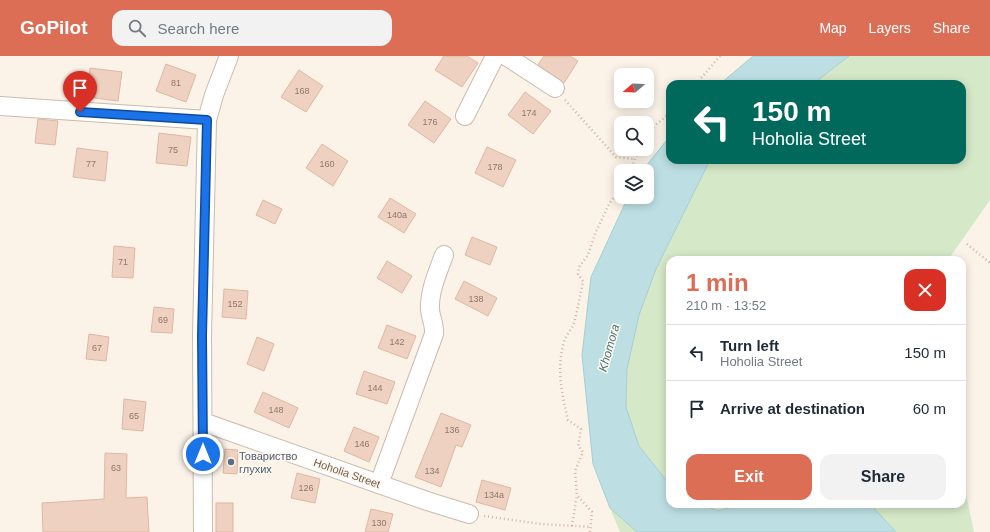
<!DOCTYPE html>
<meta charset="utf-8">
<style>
:root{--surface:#fff;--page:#f2f2f3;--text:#1f2937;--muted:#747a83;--line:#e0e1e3;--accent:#dc6e56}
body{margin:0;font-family:Arial,sans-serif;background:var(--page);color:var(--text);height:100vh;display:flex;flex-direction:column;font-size:15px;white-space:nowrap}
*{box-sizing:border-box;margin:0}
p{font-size:13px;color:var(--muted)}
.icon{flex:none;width:22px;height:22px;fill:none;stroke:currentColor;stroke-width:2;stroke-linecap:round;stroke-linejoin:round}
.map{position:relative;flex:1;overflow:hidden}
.drawer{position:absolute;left:666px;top:200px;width:300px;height:252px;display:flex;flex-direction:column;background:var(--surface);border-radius:12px;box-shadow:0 2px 10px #0003}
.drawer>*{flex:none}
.guide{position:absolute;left:666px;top:24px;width:300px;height:84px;border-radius:12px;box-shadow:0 2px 10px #0003;background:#00695c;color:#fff;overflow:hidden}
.needle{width:26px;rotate:251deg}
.tools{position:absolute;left:614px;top:12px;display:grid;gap:8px}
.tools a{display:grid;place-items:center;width:40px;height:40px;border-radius:8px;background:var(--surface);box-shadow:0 2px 10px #0003;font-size:20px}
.pin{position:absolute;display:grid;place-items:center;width:34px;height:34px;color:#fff;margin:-41px -17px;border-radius:50% 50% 50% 0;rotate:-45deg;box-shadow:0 0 4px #0007}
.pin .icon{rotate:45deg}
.me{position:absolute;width:44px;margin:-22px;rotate:0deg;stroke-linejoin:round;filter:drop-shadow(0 0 3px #0008)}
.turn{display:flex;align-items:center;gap:14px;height:84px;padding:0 20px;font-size:18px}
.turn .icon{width:52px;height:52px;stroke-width:2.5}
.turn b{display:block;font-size:28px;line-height:34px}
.round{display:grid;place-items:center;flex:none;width:42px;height:42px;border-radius:12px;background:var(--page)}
.headline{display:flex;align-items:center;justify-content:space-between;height:68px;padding:0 20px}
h1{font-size:24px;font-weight:700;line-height:30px;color:var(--accent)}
.action{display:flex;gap:8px;margin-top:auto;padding:8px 20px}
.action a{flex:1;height:46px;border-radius:12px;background:var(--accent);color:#fff;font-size:16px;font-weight:700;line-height:46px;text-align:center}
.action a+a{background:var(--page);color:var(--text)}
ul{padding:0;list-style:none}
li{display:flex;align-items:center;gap:12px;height:56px;padding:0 20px;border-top:1px solid var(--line)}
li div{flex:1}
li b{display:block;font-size:15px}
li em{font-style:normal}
header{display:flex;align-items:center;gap:24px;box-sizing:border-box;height:56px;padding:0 20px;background:var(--accent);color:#fff}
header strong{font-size:19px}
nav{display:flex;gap:22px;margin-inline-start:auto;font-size:14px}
.search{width:280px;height:36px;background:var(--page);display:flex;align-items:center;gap:10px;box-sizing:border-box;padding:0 14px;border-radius:12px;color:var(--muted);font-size:15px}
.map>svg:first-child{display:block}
.green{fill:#d5e8c7}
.water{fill:#bddfe3;stroke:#a4cfd4}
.building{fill:#eed1c1;stroke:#e0b7a3}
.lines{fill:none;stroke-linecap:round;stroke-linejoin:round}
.minor-casing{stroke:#ccbaae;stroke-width:20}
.path{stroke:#d3b4a4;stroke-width:2.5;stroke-dasharray:1 3;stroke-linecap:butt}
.minor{stroke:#fff;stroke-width:18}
.route-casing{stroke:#114b97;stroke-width:10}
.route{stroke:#1a73e8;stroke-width:7}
.service-dot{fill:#5c6f8a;stroke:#fef7ee;stroke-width:1.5}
.labels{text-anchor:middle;stroke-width:3;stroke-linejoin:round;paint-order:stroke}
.number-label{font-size:9px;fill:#92776a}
.service-label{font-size:11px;fill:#4e5e75;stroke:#fef7ee;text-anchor:start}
.street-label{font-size:11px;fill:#73594d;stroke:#fef7ee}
.water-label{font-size:12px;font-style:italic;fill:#45777e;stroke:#fef7ee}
</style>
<header>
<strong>GoPilot</strong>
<div class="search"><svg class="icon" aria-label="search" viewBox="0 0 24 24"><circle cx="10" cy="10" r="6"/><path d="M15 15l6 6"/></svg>Search here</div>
<nav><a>Map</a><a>Layers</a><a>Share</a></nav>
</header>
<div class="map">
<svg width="990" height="476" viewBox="0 0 990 476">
<rect width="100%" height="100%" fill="#fbf3e8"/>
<g class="green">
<path d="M849,0H990V144L948,204H670V429L639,390L626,351L627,313L639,259L656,213L710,104H962V28H813Z"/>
<path d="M962,418L974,476H896L870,448H962Z"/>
<path d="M699,448H742L718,455Z"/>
<path d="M610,452L637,476H620Z"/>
</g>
<g class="water">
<path d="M753,0H849L813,28H720Z"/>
<path d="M670,80V104H710L656,213L639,259L627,313L626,351L639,390L670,429V448H699L718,455L742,448H870L896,476H637L610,452L593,408L582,299L591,221L628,141H647V115H642Z"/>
</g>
<g class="building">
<path d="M444,0H467L478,7L462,31L435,14Z"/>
<path d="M544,0H570L578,5L564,27L538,9Z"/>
<path d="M166,8L196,19L186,46L156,35Z"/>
<path d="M90,12L122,16L118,45L87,41Z"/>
<path d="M299,14L323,30L306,56L281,41Z"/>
<path d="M525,36L551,55L533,78L508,59Z"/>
<path d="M425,45L451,63L434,87L408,69Z"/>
<path d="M38,63L58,65L55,89L35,87Z"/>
<path d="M159,77L191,81L187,110L156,107Z"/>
<path d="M322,88L348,105L333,130L306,112Z"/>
<path d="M487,91L516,104L503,131L475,117Z"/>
<path d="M77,92L108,96L105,125L73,121Z"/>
<path d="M390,142L416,158L404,177L378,161Z"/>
<path d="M263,144L282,153L275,168L256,159Z"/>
<path d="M472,181L497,191L490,209L465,199Z"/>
<path d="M114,190L135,192L133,222L112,221Z"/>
<path d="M387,205L412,220L402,237L377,222Z"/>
<path d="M464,225L497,242L488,260L455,243Z"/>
<path d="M224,233L248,235L246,263L222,261Z"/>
<path d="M154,251L174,253L172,277L151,276Z"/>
<path d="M387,269L416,280L407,303L378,292Z"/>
<path d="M89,278L109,281L106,305L86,303Z"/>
<path d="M257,281L274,288L264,315L247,308Z"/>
<path d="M364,315L395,326L387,348L356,338Z"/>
<path d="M263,336L298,352L289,372L254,356Z"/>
<path d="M124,343L146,346L143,375L122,373Z"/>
<path d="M441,357L471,369L462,391L456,389L441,431L415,421Z"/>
<path d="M354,371L379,381L369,406L344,395Z"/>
<path d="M225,393L238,394L237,418L223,417Z"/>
<path d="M105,397L127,398L126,442L147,441L149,476H43L42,447L104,443Z"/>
<path d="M297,417L320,423L315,447L291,442Z"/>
<path d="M482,424L511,432L505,454L476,446Z"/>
<rect x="216" y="447" width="17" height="29"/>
<path d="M371,453L393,458L388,476H365Z"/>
</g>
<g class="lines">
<g class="minor-casing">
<g id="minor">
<path d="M506,0L555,32"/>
<path d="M0,50L207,64"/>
<path d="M465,60L495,0"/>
<path d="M203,366L427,445L469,458"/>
<path d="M379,428L434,278C435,267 429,259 430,250C430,233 438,216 444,199"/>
<path d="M203,476L202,280L207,64L214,39L229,0"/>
</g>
</g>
<g class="path">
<path d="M696,28L720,0"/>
<path d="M565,44L616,101L635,103"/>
<path d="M647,76L670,57"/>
<path d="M630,115L639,93"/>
<path d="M967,188L990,207"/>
<path d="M484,460L541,468L591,471"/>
<path d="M572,470L577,439"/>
<path d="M590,476L592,456L577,439L575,415L583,396L578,390L581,373L568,364C562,338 556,313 564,286C566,279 572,273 574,267C578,253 580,239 583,225L578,218L579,211L588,199L595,178L609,148L621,131"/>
</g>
<use href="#minor" class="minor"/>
</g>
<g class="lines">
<g class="route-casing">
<path id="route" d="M80,56L207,64L202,280L203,398"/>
</g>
<use href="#route" class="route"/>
</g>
<circle class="service-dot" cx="231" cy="406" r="4"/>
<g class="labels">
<g class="number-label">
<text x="176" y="30">81</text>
<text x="302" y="38">168</text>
<text x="529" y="60">174</text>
<text x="430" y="69">176</text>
<text x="173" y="97">75</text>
<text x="91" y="111">77</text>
<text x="327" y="111">160</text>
<text x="495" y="114">178</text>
<text x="397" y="162">140а</text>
<text x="123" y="209">71</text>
<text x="476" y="246">138</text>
<text x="235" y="251">152</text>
<text x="163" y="267">69</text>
<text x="397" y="289">142</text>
<text x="97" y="295">67</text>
<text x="375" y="335">144</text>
<text x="276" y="357">148</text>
<text x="134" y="363">65</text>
<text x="452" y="377">136</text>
<text x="362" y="391">146</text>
<text x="116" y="415">63</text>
<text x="432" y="418">134</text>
<text x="306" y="435">126</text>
<text x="494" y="442">134а</text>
<text x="379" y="470">130</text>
</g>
<g class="service-label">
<text x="239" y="404">Товариство<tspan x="239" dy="13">глухих</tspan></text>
</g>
<g class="street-label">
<text transform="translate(347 417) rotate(19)" y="4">Hoholia Street</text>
</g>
<g class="water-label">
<text transform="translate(609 292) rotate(-74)" y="4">Khomora</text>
</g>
</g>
</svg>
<div class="tools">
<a><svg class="needle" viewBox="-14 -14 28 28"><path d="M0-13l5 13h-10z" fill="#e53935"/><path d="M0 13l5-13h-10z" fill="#747a83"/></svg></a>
<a><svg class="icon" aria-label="search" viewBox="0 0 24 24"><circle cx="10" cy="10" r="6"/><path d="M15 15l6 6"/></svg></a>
<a><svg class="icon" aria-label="layers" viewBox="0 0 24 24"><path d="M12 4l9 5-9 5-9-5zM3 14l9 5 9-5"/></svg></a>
</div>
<div class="pin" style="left:80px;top:56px;background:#d93025"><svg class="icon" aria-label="arrive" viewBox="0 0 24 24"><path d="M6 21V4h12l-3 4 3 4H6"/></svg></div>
<svg class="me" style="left:203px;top:398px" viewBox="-20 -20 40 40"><circle r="17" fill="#1a73e8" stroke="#fff" stroke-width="3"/><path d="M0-11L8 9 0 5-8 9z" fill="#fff"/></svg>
<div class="guide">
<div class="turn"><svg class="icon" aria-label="left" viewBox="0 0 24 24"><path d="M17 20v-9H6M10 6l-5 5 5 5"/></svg><div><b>150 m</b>Hoholia Street</div></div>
</div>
<section class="drawer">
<div class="headline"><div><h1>1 min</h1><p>210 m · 13:52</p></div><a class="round" style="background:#d93025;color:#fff"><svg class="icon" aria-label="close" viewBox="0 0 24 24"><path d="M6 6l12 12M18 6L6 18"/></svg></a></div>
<ul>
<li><svg class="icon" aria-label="left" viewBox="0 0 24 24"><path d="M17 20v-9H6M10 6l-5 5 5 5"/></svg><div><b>Turn left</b><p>Hoholia Street</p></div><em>150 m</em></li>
<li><svg class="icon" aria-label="arrive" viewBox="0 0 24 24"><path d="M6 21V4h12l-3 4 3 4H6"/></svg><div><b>Arrive at destination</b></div><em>60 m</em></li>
</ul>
<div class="action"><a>Exit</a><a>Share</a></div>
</section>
</div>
